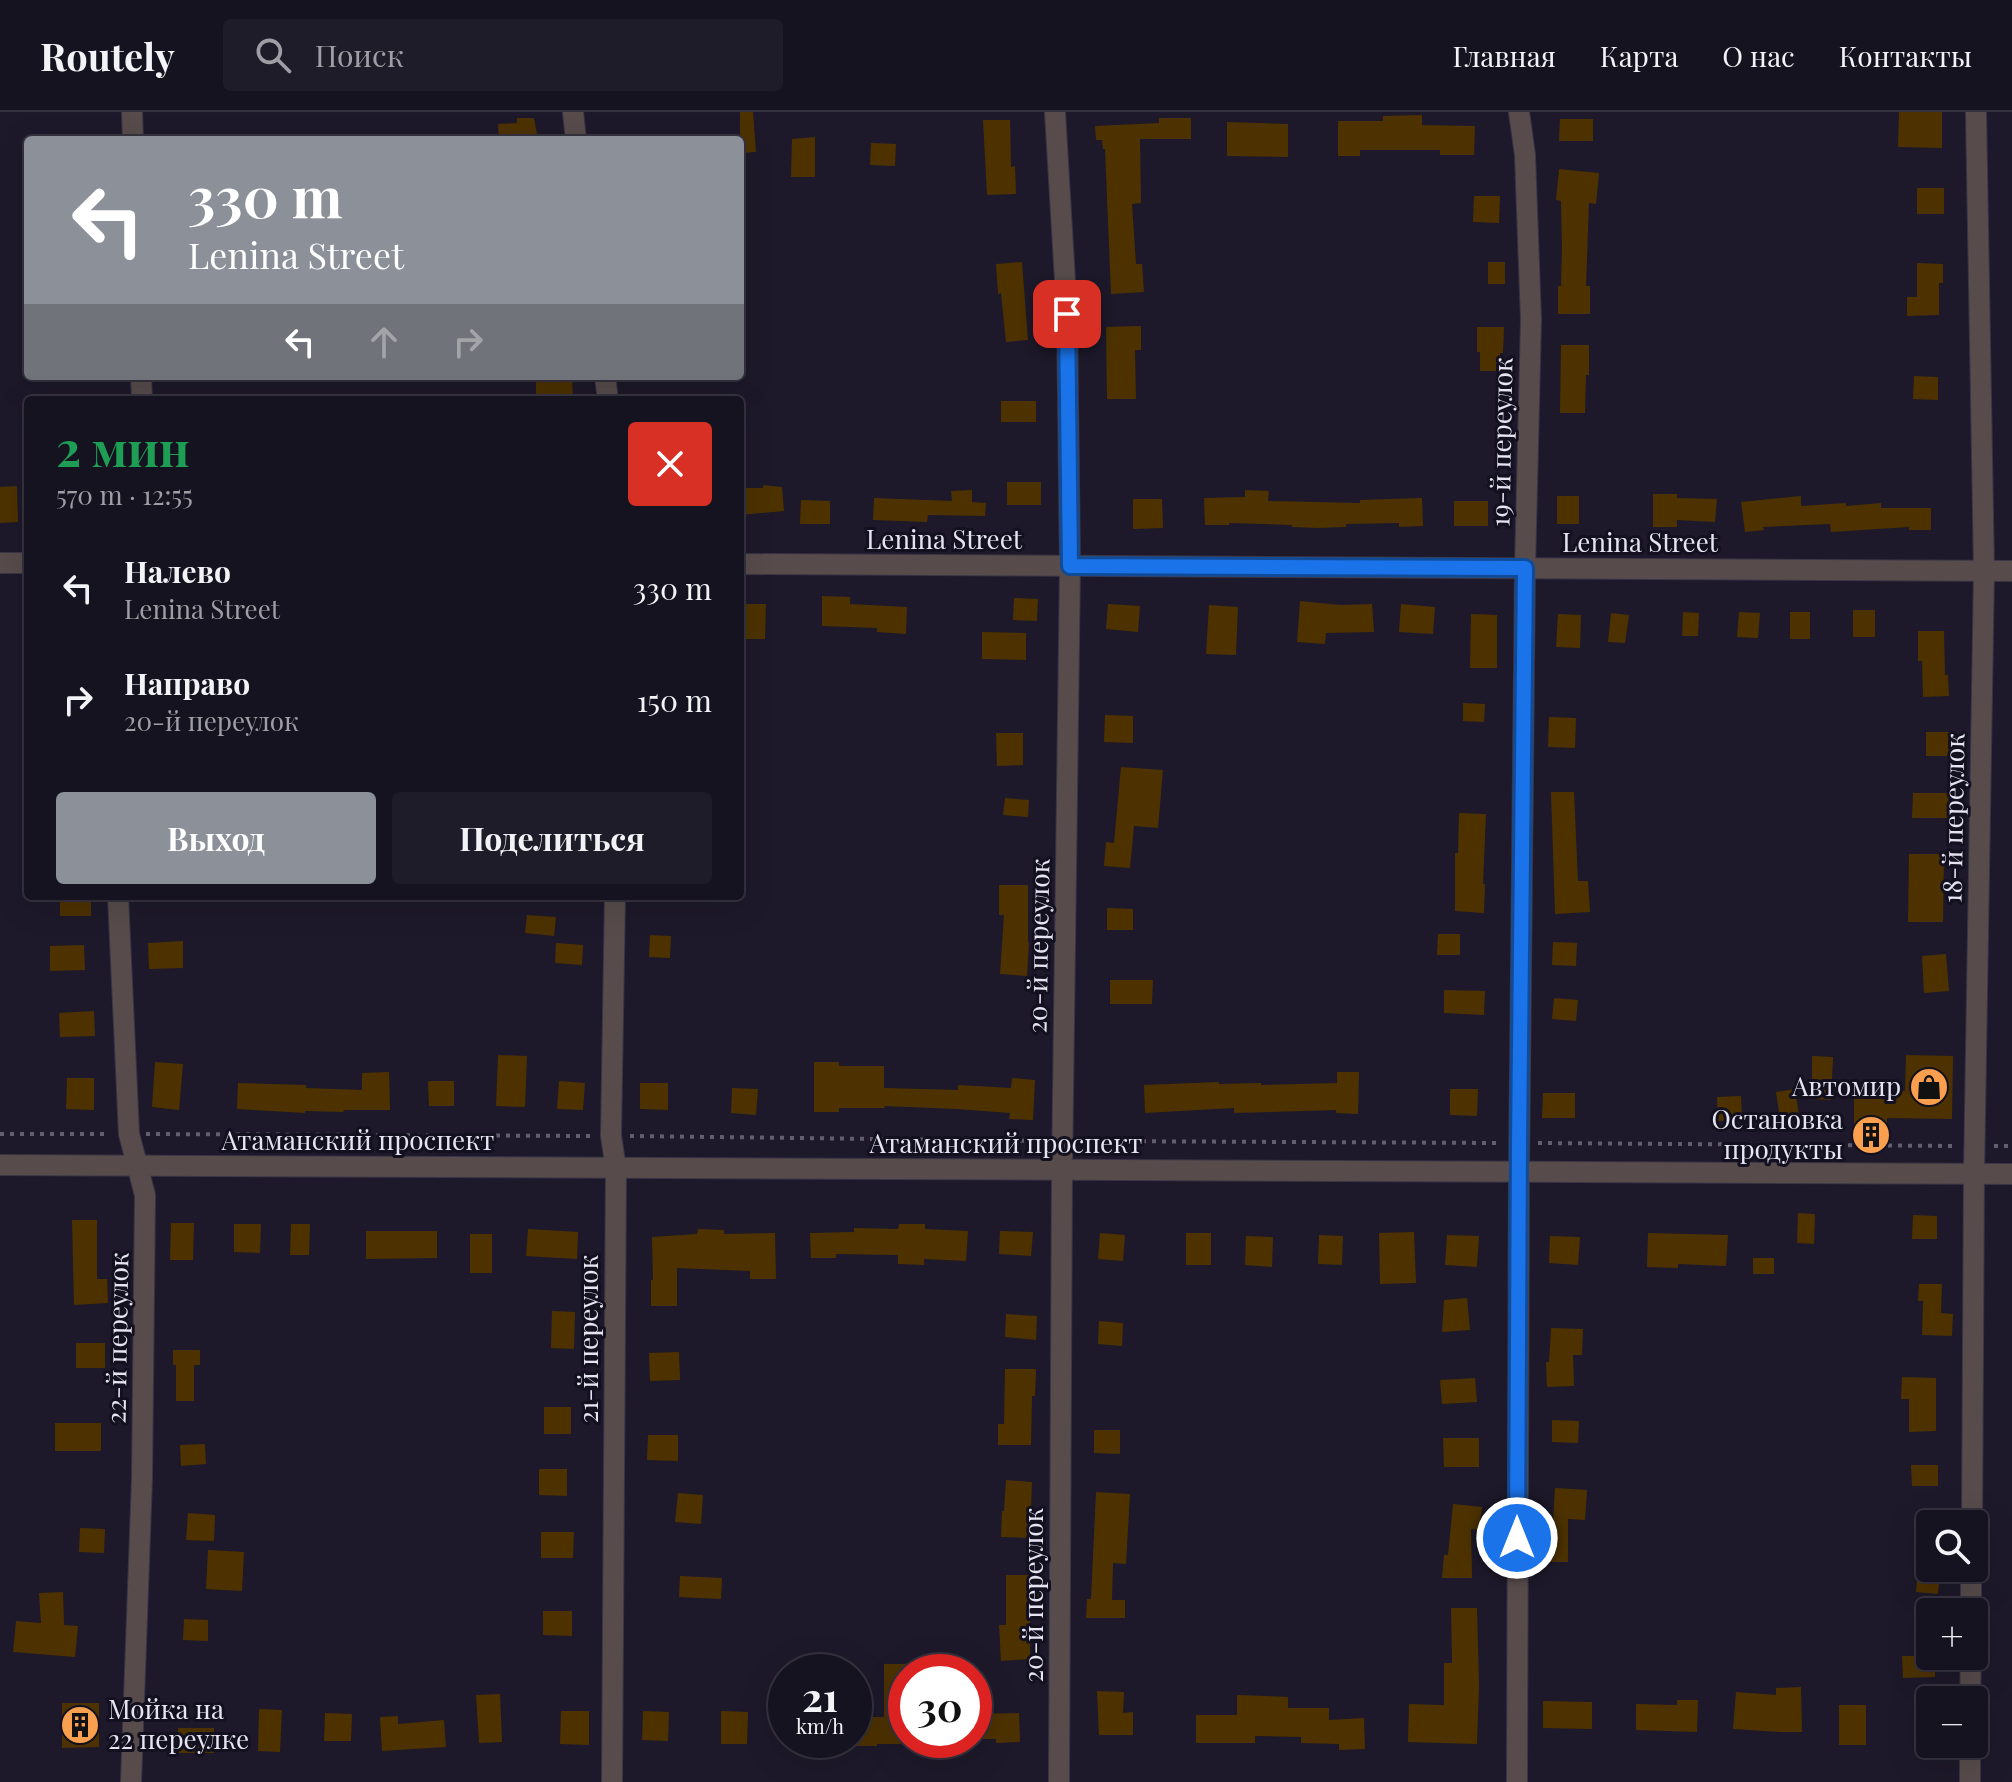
<!DOCTYPE html>
<html lang="ru">
<meta charset="utf-8">
<style>
:root{--surface:#161320;--page:#1f1c29;--text:#f1f3f6;--muted:#9e9ea5;--line:#35323e;--accent:#8c9099}
body{margin:0;font-family:"Playfair Display",serif;background:var(--page);color:var(--text);height:100vh;display:flex;flex-direction:column;font-size:30px;white-space:nowrap}
*{box-sizing:border-box;margin:0}
p{font-size:26px;color:var(--muted)}
.icon{flex:none;width:44px;height:44px;fill:none;stroke:currentColor;stroke-width:2;stroke-linecap:round;stroke-linejoin:round}
.map{position:relative;flex:1;overflow:hidden}
.sheet{position:absolute;left:24px;top:284px;width:720px;height:504px;display:flex;flex-direction:column;background:var(--surface);border-radius:8px;box-shadow:0 8px 32px #0002,0 0 0 2px var(--line)}
.sheet>*{flex:none}
.banner{position:absolute;left:24px;top:24px;width:720px;height:244px;border-radius:8px;box-shadow:0 8px 32px #0002,0 0 0 2px var(--line);background:#8c9099;color:#fff;overflow:hidden}
.tools{position:absolute;left:1916px;top:1398px;display:grid;gap:16px}
.tools a{display:grid;place-items:center;width:72px;height:72px;border-radius:8px;background:var(--surface);box-shadow:0 8px 32px #0002,0 0 0 2px var(--line);font-size:40px}
.speed{position:absolute;left:768px;top:1542px;display:flex;gap:16px;font-size:40px;font-weight:700;text-align:center}
.speed>*{display:grid;place-content:center;width:104px;height:104px;border-radius:50%;background:var(--surface);box-shadow:0 8px 32px #0002,0 0 0 2px var(--line);line-height:1}
.speed small{font-size:20px;font-weight:400}
.speed .limit{border:12px solid #d22;background:#fff;color:#111}
.pin{position:absolute;display:grid;place-items:center;width:68px;height:68px;color:#fff;margin:-34px;border-radius:16px;box-shadow:0 4px 12px #0006}
.me{position:absolute;width:88px;margin:-44px;rotate:0deg;stroke-linejoin:round;filter:drop-shadow(0 0 6px #0008)}
.turn{display:flex;align-items:center;gap:28px;height:168px;padding:0 32px;font-size:36px}
.turn .icon{width:104px;height:104px;stroke-width:2.5}
.turn b{display:block;font-size:56px;line-height:68px}
.lanes{display:flex;align-items:center;height:76px;padding:0 32px;background:#0003;justify-content:center;gap:40px;direction:ltr}
.lanes .off{opacity:.35}
.round{display:grid;place-items:center;flex:none;width:84px;height:84px;border-radius:8px;background:var(--page)}
.head{display:flex;align-items:center;justify-content:space-between;height:136px;padding:0 32px}
h1{font-size:48px;font-weight:700;line-height:60px;color:#1e9e55}
.primary-button{display:flex;gap:16px;margin-top:auto;padding:16px 32px}
.primary-button a{flex:1;height:92px;border-radius:8px;background:var(--accent);color:#fff;font-size:32px;font-weight:700;line-height:92px;text-align:center}
.primary-button a+a{background:var(--page);color:var(--text)}
ul{padding:0;list-style:none}
li{display:flex;align-items:center;gap:24px;height:112px;padding:0 32px}
li div{flex:1}
li b{display:block;font-size:30px}
li em{font-style:normal}
header{display:flex;align-items:center;gap:48px;box-sizing:border-box;height:112px;padding:0 40px;background:var(--surface);border-bottom:2px solid var(--line)}
header strong{font-size:38px}
nav{display:flex;gap:44px;margin-inline-start:auto;font-size:28px}
.search{width:560px;height:72px;background:var(--page);display:flex;align-items:center;gap:20px;box-sizing:border-box;padding:0 28px;border-radius:8px;color:var(--muted);font-size:30px}
.map>svg:first-child{display:block}
.building{fill:#4d3200}
.lines{fill:none;stroke-linecap:round;stroke-linejoin:round}
.minor-casing{stroke:#393546;stroke-width:22}
.path{stroke:#615e6d;stroke-width:4;stroke-dasharray:4 6;stroke-linecap:butt}
.minor{stroke:#574c4b;stroke-width:20}
.route-casing{stroke:#114b97;stroke-width:20}
.route{stroke:#1a73e8;stroke-width:14}
.labels{text-anchor:middle;stroke-width:6;stroke-linejoin:round;paint-order:stroke}
.street-label{font-size:26px;fill:#e6e4f0;stroke:#131020}
.poi-label{font-size:26px;fill:#e6e4f0;stroke:#131020;text-anchor:end}
</style>
<header>
<strong>Routely</strong>
<div class="search"><svg class="icon" aria-label="search" viewBox="0 0 24 24"><circle cx="10" cy="10" r="6"/><path d="M15 15l6 6"/></svg>Поиск</div>
<nav><a>Главная</a><a>Карта</a><a>О нас</a><a>Контакты</a></nav>
</header>
<div class="map">
<svg width="2012" height="1670" viewBox="0 0 2012 1670">
<rect width="100%" height="100%" fill="#1d192a"/>
<g class="building">
<path d="M740,0H753L756,40L740,41Z"/>
<path d="M1899,0H1942V36L1898,35Z"/>
<path d="M1422,3V13L1475,14L1474,43H1440V38H1360V44H1338V9H1383V4Z"/>
<path d="M517,6H534L538,28H499L498,12L517,11Z"/>
<path d="M1159,6H1191V27H1140L1141,91L1132,92L1136,152H1142L1144,180L1111,182L1105,37H1103L1102,28H1096L1095,14L1159,11Z"/>
<path d="M1560,7H1593V29H1559Z"/>
<path d="M983,8H1010L1011,55L1015,54L1016,82L987,83Z"/>
<path d="M1227,10L1288,12V45L1227,44Z"/>
<path d="M815,25V65H791L792,27Z"/>
<path d="M871,31L896,32L895,54L870,53Z"/>
<path d="M1559,57L1599,61L1596,92L1589,91L1586,174H1590V202H1558V174H1561L1562,136L1561,89L1556,88Z"/>
<rect x="1917" y="76" width="27" height="26"/>
<path d="M1474,84H1500L1499,111L1473,110Z"/>
<path d="M1022,150L1028,228L1006,230L1001,181L998,182L996,152Z"/>
<rect x="1488" y="150" width="17" height="22"/>
<path d="M1917,151L1943,152V171H1939V203L1907,204V185H1917Z"/>
<path d="M1141,214V238H1135L1136,287H1107L1106,215Z"/>
<path d="M1477,215H1504L1503,241H1500V259H1480V240H1477Z"/>
<path d="M1561,233H1589V263H1586L1585,301H1560Z"/>
<path d="M536,264H572L573,288H536Z"/>
<path d="M1914,264L1938,265V288L1913,287Z"/>
<rect x="1001" y="289" width="35" height="21"/>
<rect x="1007" y="370" width="34" height="23"/>
<path d="M763,373L782,375L784,399L740,403V376H763Z"/>
<path d="M17,374L18,410L0,411V375Z"/>
<path d="M972,378V390L986,391L985,404L928,403L927,410L873,408L874,386L952,389L951,379Z"/>
<path d="M1245,378L1269,379L1268,389L1360,391V388L1422,386L1423,414L1399,415V411L1346,412V415L1318,416L1292,415V413L1229,411V413H1205L1204,386L1245,385Z"/>
<path d="M1653,382H1677V386L1717,387L1715,410L1677,408V415H1653Z"/>
<rect x="1557" y="384" width="22" height="28"/>
<path d="M1801,384V394L1846,391V394L1881,391V396H1931V418H1909V415L1831,420L1830,412L1763,415L1764,418L1745,420L1741,390Z"/>
<path d="M1133,387H1162L1163,416L1133,417Z"/>
<path d="M801,388L830,389V412H800Z"/>
<rect x="1454" y="389" width="34" height="25"/>
<path d="M822,484L850,485V492L907,495L906,522L877,520V516L822,514Z"/>
<path d="M1014,486L1038,487L1037,509L1013,508Z"/>
<path d="M1300,489L1341,493L1372,492L1374,520L1326,521L1325,532L1297,530Z"/>
<path d="M746,492H766L765,527H745Z"/>
<path d="M1108,492L1140,494L1138,520L1106,517Z"/>
<path d="M1401,492L1435,495L1433,522L1399,520Z"/>
<path d="M1209,493L1238,495L1236,543L1206,542Z"/>
<rect x="1853" y="498" width="22" height="27"/>
<path d="M1683,500L1699,501L1698,524H1682Z"/>
<path d="M1739,500L1760,501L1758,526L1737,525Z"/>
<rect x="1790" y="500" width="20" height="27"/>
<path d="M1611,501L1629,503L1625,531L1608,530Z"/>
<path d="M1471,502L1497,503V556H1470Z"/>
<path d="M1558,502L1581,503L1580,536L1556,535Z"/>
<path d="M1918,519H1944L1945,563H1948L1949,584L1923,585L1922,549H1918Z"/>
<path d="M982,520L1026,521V548L982,547Z"/>
<path d="M1463,591L1485,592L1484,610L1463,609Z"/>
<path d="M1105,603L1133,604V631L1104,630Z"/>
<path d="M1549,605L1576,606L1575,636L1548,635Z"/>
<rect x="1926" y="620" width="23" height="24"/>
<path d="M996,621H1023V653L997,654Z"/>
<path d="M1121,655L1163,658L1158,716L1134,714L1130,756L1104,754L1106,730L1114,731Z"/>
<path d="M1551,680H1574L1578,769H1588L1590,800L1555,802Z"/>
<path d="M1913,681H1948V706H1912Z"/>
<path d="M1005,686L1029,688L1028,705L1003,703Z"/>
<path d="M1459,701L1486,702L1483,772H1485L1484,801L1455,799V741H1458Z"/>
<path d="M1909,742H1944L1943,810H1908Z"/>
<path d="M999,773H1028V830H1029L1027,864L1000,862L1004,803H999Z"/>
<rect x="60" y="784" width="31" height="20"/>
<path d="M1107,796L1133,797V818H1107Z"/>
<path d="M527,803L556,805L554,824L525,821Z"/>
<path d="M1438,822H1460V843H1437Z"/>
<path d="M650,823L671,824L670,846L649,845Z"/>
<path d="M183,829V856L149,857L148,831Z"/>
<path d="M1553,830L1577,831L1576,854L1552,853Z"/>
<path d="M556,831L583,833L582,853L555,851Z"/>
<path d="M84,833L85,858L50,859V834Z"/>
<path d="M1946,842L1949,879L1924,881L1922,844Z"/>
<path d="M1110,868H1153L1152,892H1110Z"/>
<path d="M1444,878L1485,879L1484,903L1444,901Z"/>
<path d="M1554,886L1578,888L1576,909L1552,907Z"/>
<path d="M94,899L95,924L60,925L59,901Z"/>
<path d="M498,943L527,944L525,995L496,994Z"/>
<path d="M1906,943L1953,944L1952,1007L1887,1006V1030H1854V978L1905,979Z"/>
<path d="M1812,944L1833,945L1831,988L1812,987Z"/>
<path d="M155,950L183,952L179,998L152,995Z"/>
<path d="M814,950H839V954H884V976L958,978V973L1011,976L1012,966L1035,968L1033,1008L1009,1007L1010,1001L957,997L884,994L885,996H839V1000H814Z"/>
<path d="M389,960L390,998H344L343,1000L305,999V1001L237,997L238,971L306,973V976L362,978V961Z"/>
<path d="M1337,960H1359L1358,1002L1336,1001V998L1234,1001V996L1145,1001L1144,973L1219,970V972L1261,971V973L1337,971Z"/>
<path d="M67,966H94V998L66,997Z"/>
<path d="M428,969H454V994H429Z"/>
<path d="M559,969L585,971L583,998L557,997Z"/>
<path d="M640,971H668V998L640,997Z"/>
<path d="M732,976L758,977L756,1003L731,1001Z"/>
<path d="M1450,977H1478L1477,1004L1450,1003Z"/>
<path d="M1795,977L1799,1003L1780,1006L1776,980Z"/>
<path d="M1543,981H1575V1006H1542Z"/>
<path d="M1741,984L1742,1008L1718,1009L1717,985Z"/>
<path d="M1798,1101L1815,1102L1814,1132L1797,1131Z"/>
<path d="M1913,1103L1937,1104V1127H1912Z"/>
<path d="M72,1108H97V1167H107L108,1191L74,1193Z"/>
<path d="M171,1111H194L193,1148H170Z"/>
<path d="M234,1112H261L260,1141L234,1140Z"/>
<path d="M291,1112H310L309,1143H290Z"/>
<path d="M899,1112H925V1117L968,1119L966,1149L924,1147V1153L898,1152V1143L836,1142V1146H811L810,1121L854,1120V1116L898,1117Z"/>
<path d="M528,1117L578,1120L577,1147L526,1144Z"/>
<path d="M698,1117L724,1118V1122L775,1121L776,1167H750V1159L677,1156V1194H651V1168H653L652,1125L697,1122Z"/>
<path d="M366,1119H437V1146L366,1147Z"/>
<path d="M1000,1119L1033,1120L1031,1144L999,1142Z"/>
<path d="M1414,1120L1416,1171L1380,1172L1379,1121Z"/>
<path d="M1100,1121L1125,1123L1123,1149L1098,1147Z"/>
<rect x="1186" y="1121" width="25" height="32"/>
<path d="M1648,1121L1728,1123L1726,1154L1678,1152V1156L1647,1155Z"/>
<rect x="470" y="1122" width="22" height="39"/>
<path d="M1319,1123L1343,1124L1342,1153L1318,1152Z"/>
<path d="M1447,1123L1479,1124L1477,1155L1445,1153Z"/>
<path d="M1246,1124L1273,1125L1272,1155L1245,1153Z"/>
<path d="M1550,1124L1580,1125L1578,1153L1549,1151Z"/>
<rect x="1753" y="1146" width="21" height="16"/>
<path d="M1919,1172H1942L1941,1201L1953,1202L1952,1224L1922,1223L1923,1189H1918Z"/>
<path d="M1467,1186L1470,1218L1442,1220L1444,1188Z"/>
<path d="M552,1199L575,1200L574,1237L551,1236Z"/>
<path d="M1006,1202L1037,1204L1036,1228L1005,1225Z"/>
<path d="M1099,1209L1123,1211L1122,1234L1098,1232Z"/>
<path d="M1551,1216L1583,1217L1582,1243H1573L1574,1274L1547,1275L1546,1250H1549Z"/>
<rect x="76" y="1231" width="29" height="25"/>
<path d="M173,1238H200V1253H194V1289H176V1253H173Z"/>
<path d="M679,1240L680,1268L650,1269L649,1241Z"/>
<path d="M1005,1257H1036L1035,1284H1032L1031,1333H998V1312H1004Z"/>
<path d="M1902,1265L1936,1266V1319L1909,1320V1287H1901Z"/>
<path d="M1475,1266L1477,1290L1442,1292L1440,1268Z"/>
<rect x="544" y="1295" width="27" height="27"/>
<path d="M1552,1308L1579,1309L1578,1331L1552,1330Z"/>
<rect x="55" y="1311" width="46" height="28"/>
<path d="M1094,1318H1120V1342L1094,1341Z"/>
<path d="M648,1323H678V1349L647,1348Z"/>
<path d="M1443,1326H1479V1355H1444Z"/>
<path d="M205,1332L206,1352L181,1354L180,1333Z"/>
<path d="M1911,1353H1938V1374H1912Z"/>
<path d="M539,1357H567V1384L539,1383Z"/>
<path d="M1006,1368L1032,1370L1030,1426L1001,1425L1002,1399H1004Z"/>
<path d="M1555,1376L1587,1378L1585,1408L1568,1407V1450H1545V1427H1552Z"/>
<path d="M1096,1380L1130,1382L1126,1452L1113,1451L1112,1488H1125V1506H1086L1087,1487H1091Z"/>
<path d="M678,1381L703,1383L701,1412L675,1410Z"/>
<path d="M1453,1392L1482,1395L1479,1418L1471,1417L1472,1466H1442L1444,1443H1448Z"/>
<path d="M188,1401L215,1403L214,1429L186,1428Z"/>
<path d="M80,1416L105,1417L104,1441L79,1440Z"/>
<path d="M541,1420H574L573,1446H541Z"/>
<path d="M208,1438L244,1440L242,1479L206,1477Z"/>
<path d="M1918,1458L1940,1460L1938,1482L1916,1480Z"/>
<path d="M1006,1463H1042V1496H1030V1547L1001,1549L999,1513H1006Z"/>
<path d="M680,1464L722,1466L721,1487L679,1485Z"/>
<path d="M63,1480L64,1513L78,1514L75,1545L13,1540L16,1509L41,1511L39,1481Z"/>
<path d="M1451,1496H1477L1479,1574L1477,1632L1408,1630L1409,1592L1444,1593V1551H1452Z"/>
<path d="M543,1499H572V1524L543,1523Z"/>
<path d="M184,1507L208,1508V1529L183,1528Z"/>
<path d="M1902,1544H1935V1565L1903,1566Z"/>
<path d="M884,1552H906V1632H877V1634H854V1605H884Z"/>
<path d="M1801,1575L1802,1620H1780L1733,1617L1736,1580L1776,1583V1576Z"/>
<path d="M1097,1579L1124,1580L1123,1601L1133,1600V1623H1099Z"/>
<path d="M500,1582L502,1630L479,1631L476,1583Z"/>
<path d="M1237,1583L1288,1585V1596H1329V1608L1364,1606L1365,1637L1339,1638V1632L1301,1631V1625L1255,1624V1631H1196V1603H1237Z"/>
<path d="M1677,1588H1698L1697,1620L1636,1618V1592L1677,1593Z"/>
<path d="M1543,1589L1592,1590V1617L1543,1616Z"/>
<path d="M62,1591H99V1635L62,1636Z"/>
<rect x="1839" y="1593" width="27" height="40"/>
<path d="M259,1597L282,1598L280,1640L258,1639Z"/>
<path d="M561,1599H589V1633L560,1632Z"/>
<path d="M643,1599L669,1600L668,1629L642,1628Z"/>
<path d="M721,1599L748,1600L747,1632H721Z"/>
<path d="M325,1601L352,1602L351,1629H324Z"/>
<path d="M1019,1601L1020,1630L996,1631V1627H974V1602Z"/>
<path d="M398,1604V1612L444,1608L446,1635L382,1639L380,1605Z"/>
<path d="M1915,1607H1930V1632L1914,1631Z"/>
<rect x="178" y="1616" width="36" height="25"/>
</g>
<g class="lines">
<g class="minor-casing">
<g id="minor">
<path d="M132,0L133,28"/>
<path d="M573,0L576,28"/>
<path d="M1055,0L1067,202L1070,454L1062,1059L1059,1670"/>
<path d="M141,264L142,288"/>
<path d="M605,264L608,288"/>
<path d="M0,451H28"/>
<path d="M740,452L2012,459"/>
<path d="M118,784L129,1022L145,1083L142,1366L131,1670"/>
<path d="M0,1053L2012,1062"/>
<path d="M1972,1412L1974,1062L1984,459L1976,0"/>
<path d="M1971,1500V1456"/>
<path d="M1970,1588L1971,1544"/>
<path d="M612,1670L616,1057L611,1024L615,784"/>
<path d="M1517,1670L1519,1060L1525,456L1531,208L1525,43L1519,0"/>
<path d="M1970,1670V1632"/>
</g>
</g>
<g class="path">
<path d="M0,1022H110"/>
<path d="M146,1022L594,1024"/>
<path d="M630,1024L1046,1029"/>
<path d="M1082,1029L1502,1031"/>
<path d="M1538,1031L1958,1034"/>
<path d="M1994,1034H2012"/>
</g>
<use href="#minor" class="minor"/>
</g>
<g class="lines">
<g class="route-casing">
<path id="route" d="M1067,202L1070,454L1525,456L1519,1031L1517,1426"/>
</g>
<use href="#route" class="route"/>
</g>
<defs>
<g id="shop-disc" transform="scale(2)"><circle r="9.5" fill="#fa9f4e" stroke="#131020"/><path d="M-5-2.5h2.3a2.7 3.5 0 0 1 5.4 0H5L5.5 6h-11ZM-1.5-2.5h3a1.5 2.3 0 0 0-3 0Z" fill="#111"/></g>
<g id="building-disc" transform="scale(2)"><circle r="9.5" fill="#fa9f4e" stroke="#131020"/><path d="M-4-6H4V6H1V3H-1V6H-4ZM-2.5-4.3h1.7v1.8h-1.7ZM.8-4.3h1.7v1.8H.8ZM-2.5-1h1.7V.8h-1.7ZM.8-1h1.7V.8H.8Z" fill="#111"/></g>
</defs>
<g fill-rule="evenodd">
<use href="#shop-disc" x="1929" y="975"/>
<use href="#building-disc" x="1871" y="1023"/>
<use href="#building-disc" x="80" y="1613"/>
</g>
<g class="labels">
<g class="street-label">
<text transform="translate(1502 330) rotate(-89)" y="9">19-й переулок</text>
<text x="944" y="437">Lenina Street</text>
<text x="1640" y="440">Lenina Street</text>
<text transform="translate(1954 706) rotate(-89)" y="9">18-й переулок</text>
<text transform="translate(1039 834) rotate(-89)" y="9">20-й переулок</text>
<text x="358" y="1038">Атаманский проспект</text>
<text x="1006" y="1041">Атаманский проспект</text>
<text transform="translate(118 1226) rotate(-89)" y="9">22-й переулок</text>
<text transform="translate(589 1227) rotate(-90)" y="9">21-й переулок</text>
<text transform="translate(1034 1483) rotate(-90)" y="9">20-й переулок</text>
</g>
<g class="poi-label">
<text x="1901" y="984">Автомир</text>
<text x="1843" y="1017">Остановка<tspan x="1843" dy="30">продукты</tspan></text>
<text x="108" y="1607" text-anchor="start">Мойка на<tspan x="108" dy="30">22 переулке</tspan></text>
</g>
</g>
</svg>
<div class="tools">
<a><svg class="icon" aria-label="search" viewBox="0 0 24 24"><circle cx="10" cy="10" r="6"/><path d="M15 15l6 6"/></svg></a>
<a>+</a>
<a>−</a>
</div>
<div class="speed"><div>21<small>km/h</small></div><div class="limit">30</div></div>
<div class="pin" style="left:1067px;top:202px;background:#d93025"><svg class="icon" aria-label="arrive" viewBox="0 0 24 24"><path d="M6 21V4h12l-3 4 3 4H6"/></svg></div>
<svg class="me" style="left:1517px;top:1426px" viewBox="-20 -20 40 40"><circle r="17" fill="#1a73e8" stroke="#fff" stroke-width="3"/><path d="M0-11L8 9 0 5-8 9z" fill="#fff"/></svg>
<div class="banner">
<div class="turn"><svg class="icon" aria-label="left" viewBox="0 0 24 24"><path d="M17 20v-9H6M10 6l-5 5 5 5"/></svg><div><b>330 m</b>Lenina Street</div></div>
<div class="lanes"><svg class="icon" aria-label="left" viewBox="0 0 24 24"><path d="M17 20v-9H6M10 6l-5 5 5 5"/></svg><svg class="icon off" aria-label="ahead" viewBox="0 0 24 24"><path d="M12 20V5M6 11l6-6 6 6"/></svg><svg class="icon off" aria-label="right" viewBox="0 0 24 24"><path d="M7 20v-9h11M14 6l5 5-5 5"/></svg></div>
</div>
<section class="sheet">
<div class="head"><div><h1>2 мин</h1><p>570 m · 12:55</p></div><a class="round" style="background:#d93025;color:#fff"><svg class="icon" aria-label="close" viewBox="0 0 24 24"><path d="M6 6l12 12M18 6L6 18"/></svg></a></div>
<ul>
<li><svg class="icon" aria-label="left" viewBox="0 0 24 24"><path d="M17 20v-9H6M10 6l-5 5 5 5"/></svg><div><b>Налево</b><p>Lenina Street</p></div><em>330 m</em></li>
<li><svg class="icon" aria-label="right" viewBox="0 0 24 24"><path d="M7 20v-9h11M14 6l5 5-5 5"/></svg><div><b>Направо</b><p>20-й переулок</p></div><em>150 m</em></li>
</ul>
<div class="primary-button"><a>Выход</a><a>Поделиться</a></div>
</section>
</div>
